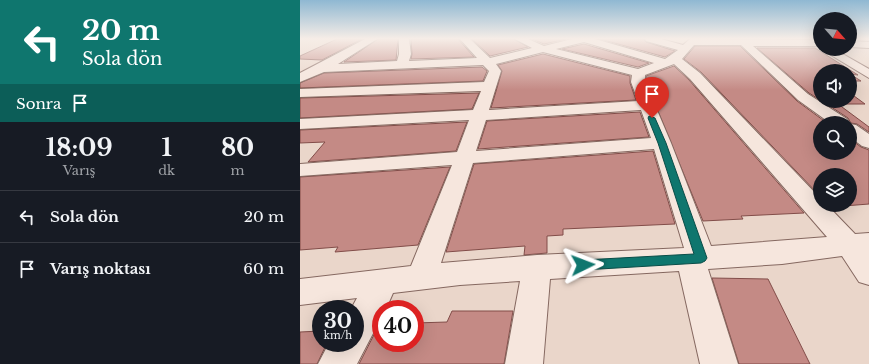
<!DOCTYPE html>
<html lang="tr">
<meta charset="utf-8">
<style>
:root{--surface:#171b24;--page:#20242c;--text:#f1f3f6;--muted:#9ea1a6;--line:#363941}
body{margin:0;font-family:"Libre Baskerville",serif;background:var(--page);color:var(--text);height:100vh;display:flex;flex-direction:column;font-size:15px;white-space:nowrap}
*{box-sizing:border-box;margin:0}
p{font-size:13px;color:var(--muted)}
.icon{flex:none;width:22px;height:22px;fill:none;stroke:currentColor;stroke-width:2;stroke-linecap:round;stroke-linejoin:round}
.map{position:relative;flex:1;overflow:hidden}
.panel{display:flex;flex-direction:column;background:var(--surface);width:300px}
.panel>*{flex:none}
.top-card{background:#0f766e;color:#fff;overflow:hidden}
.needle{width:26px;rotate:117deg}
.fabs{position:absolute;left:513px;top:12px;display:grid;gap:8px}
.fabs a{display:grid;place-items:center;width:44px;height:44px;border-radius:50%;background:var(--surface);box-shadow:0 4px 16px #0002;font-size:20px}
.speed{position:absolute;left:12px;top:300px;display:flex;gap:8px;font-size:20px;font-weight:700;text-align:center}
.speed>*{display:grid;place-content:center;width:52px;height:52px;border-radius:50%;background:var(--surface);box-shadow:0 4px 16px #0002;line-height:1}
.speed small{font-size:10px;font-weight:400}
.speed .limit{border:6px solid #d22;background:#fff;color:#111}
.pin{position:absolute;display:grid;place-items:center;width:34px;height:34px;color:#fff;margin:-41px -17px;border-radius:50% 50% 50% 0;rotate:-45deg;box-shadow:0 0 4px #0007}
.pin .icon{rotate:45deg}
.me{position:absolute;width:44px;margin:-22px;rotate:87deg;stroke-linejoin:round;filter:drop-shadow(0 0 3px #0008)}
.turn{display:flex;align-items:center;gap:14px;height:84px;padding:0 16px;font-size:18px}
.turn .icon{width:52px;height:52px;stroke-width:2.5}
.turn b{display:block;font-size:28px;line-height:34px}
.then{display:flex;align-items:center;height:38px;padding:0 16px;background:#0003;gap:8px;font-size:15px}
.eta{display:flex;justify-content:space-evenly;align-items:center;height:68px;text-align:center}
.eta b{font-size:24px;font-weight:700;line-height:28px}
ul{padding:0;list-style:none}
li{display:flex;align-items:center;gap:12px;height:52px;padding:0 16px;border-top:1px solid var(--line)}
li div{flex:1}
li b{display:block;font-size:15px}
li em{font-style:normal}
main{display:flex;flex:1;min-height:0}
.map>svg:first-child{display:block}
.building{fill:#c48a85;stroke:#824d49}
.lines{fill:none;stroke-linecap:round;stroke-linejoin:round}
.minor-casing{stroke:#856860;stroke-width:2}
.minor{fill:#f6e6dd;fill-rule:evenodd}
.route{fill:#0f766e;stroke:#0a4d48}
</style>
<main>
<section class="panel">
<div class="top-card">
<div class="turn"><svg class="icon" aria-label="left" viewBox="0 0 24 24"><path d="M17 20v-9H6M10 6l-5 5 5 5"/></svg><div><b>20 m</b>Sola dön</div></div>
<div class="then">Sonra<svg class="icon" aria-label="arrive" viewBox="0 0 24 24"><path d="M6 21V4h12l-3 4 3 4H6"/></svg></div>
</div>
<div class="eta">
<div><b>18:09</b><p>Varış</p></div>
<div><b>1</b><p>dk</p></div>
<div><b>80</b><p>m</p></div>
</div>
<ul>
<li><svg class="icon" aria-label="left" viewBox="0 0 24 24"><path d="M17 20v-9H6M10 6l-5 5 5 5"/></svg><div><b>Sola dön</b></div><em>20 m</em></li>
<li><svg class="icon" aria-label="arrive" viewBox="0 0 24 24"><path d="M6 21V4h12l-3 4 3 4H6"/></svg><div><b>Varış noktası</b></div><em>60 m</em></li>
</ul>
</section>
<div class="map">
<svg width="569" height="364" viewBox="0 0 569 364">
<rect width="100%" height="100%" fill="#ead6ca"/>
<g class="building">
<path d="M37,39H62L22,60L0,59V56Z"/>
<path d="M78,39H98L96,60L44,62Z"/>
<path d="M111,39H158L174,57L111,59L112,54Z"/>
<path d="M172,39H214L228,47L190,56Z"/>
<path d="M232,39H266L244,44Z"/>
<path d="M300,39H344L346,42L375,51L365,57Z"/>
<path d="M284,44L349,63L338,67L262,49Z"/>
<path d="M395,46H440L497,101L527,123H520V153H550V139L561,147L569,150V204L531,207L529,205H550V175H520V196L401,72L384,59Z"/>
<path d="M457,48H515L558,75L550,74L561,81H550V71H520V100L509,93Z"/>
<path d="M243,54L330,76V83L336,100L191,108L202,71L198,65Z"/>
<path d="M374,66L389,80L504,213L441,216L443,219L403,221L346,82V76Z"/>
<path d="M182,67L187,71L183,81L0,88V83L24,73Z"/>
<path d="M179,93L172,109L0,118V98Z"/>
<path d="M550,93L565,104H538L569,127V132L557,124L551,123L548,118L522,101H550Z"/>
<path d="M340,112L349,137L178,149L187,121Z"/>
<path d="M167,122L156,151L8,162L25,142L0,143V130Z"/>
<path d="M353,151L375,224L263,229V235L247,236V253L224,255L225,246L146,252L174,164Z"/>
<path d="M150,167L118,245L35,252L38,247L0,250V177Z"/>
<path d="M412,278L468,279L510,364H439Z"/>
<path d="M152,311H213L204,364H59L80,323L81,343H115V323L147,322Z"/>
<path d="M21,331V343H27L17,364H0V332Z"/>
</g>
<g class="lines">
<g class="minor-casing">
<g id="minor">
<path d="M65,39H77L38,64L97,61L99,54V39H109L111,54L109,61L177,58L160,39H170L190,58L232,48L215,39H228L244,46L272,39H295L365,59L378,50L346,41L345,39H361L383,45L390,39L520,40V46H453L508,94L547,119L550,123H530L498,100L441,45H394L382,59L400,73L520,198V205H527L555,234L569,233V285L559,282L542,256L482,264L408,269L438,364H400L379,271L250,279L243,364H205L220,281L160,285L93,293L86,309H81V318L57,364H18L29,343H55V309H51L57,298L0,305V279L111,266L152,165L0,176V164L157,152L169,120L0,129V119L173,110L181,91L0,97V89L184,82L189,71L183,65L24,72L0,82V73ZM284,42L354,63L338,69L256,49ZM243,52L332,75L331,82L338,101L189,110L201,71L196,64ZM374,64L390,79L527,237L411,246L371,143L345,82V75ZM341,110L351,138L176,151L186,120ZM354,149L384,248L237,255L141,263L173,163Z"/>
<path d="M550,41L569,42V48L550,47Z"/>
<path d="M521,49H534L569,69V78Z"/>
<path d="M550,124L556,125L569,134V148L562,146L550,137Z"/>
</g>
</g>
<use href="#minor" class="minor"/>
</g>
<linearGradient id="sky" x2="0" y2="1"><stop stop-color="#8fb8d2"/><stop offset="0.43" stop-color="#f6ede7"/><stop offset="1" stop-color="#f6ede7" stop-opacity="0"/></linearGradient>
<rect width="569" height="90" fill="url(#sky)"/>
<path class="route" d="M349,116L355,118L366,143L407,258L405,261L401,263L283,270L279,268L277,265L279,261L283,260L394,254L358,143L348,118Z"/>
</svg>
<div class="fabs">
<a><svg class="needle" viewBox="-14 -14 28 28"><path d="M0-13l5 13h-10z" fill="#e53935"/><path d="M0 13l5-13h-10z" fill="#9ea1a6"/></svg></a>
<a><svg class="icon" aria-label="sound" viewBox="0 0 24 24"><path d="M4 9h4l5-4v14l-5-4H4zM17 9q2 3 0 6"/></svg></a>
<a><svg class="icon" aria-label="search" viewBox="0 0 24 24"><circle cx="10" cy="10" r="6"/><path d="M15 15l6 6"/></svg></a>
<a><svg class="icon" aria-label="layers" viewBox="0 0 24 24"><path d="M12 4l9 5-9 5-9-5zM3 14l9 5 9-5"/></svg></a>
</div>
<div class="speed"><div>30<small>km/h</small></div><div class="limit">40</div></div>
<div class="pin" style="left:352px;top:118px;background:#d93025"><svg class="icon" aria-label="arrive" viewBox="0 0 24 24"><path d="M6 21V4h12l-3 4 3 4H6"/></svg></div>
<svg class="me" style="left:283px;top:265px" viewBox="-20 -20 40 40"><path d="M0-17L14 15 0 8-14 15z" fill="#0f766e" stroke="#fff" stroke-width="4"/></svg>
</div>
</main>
